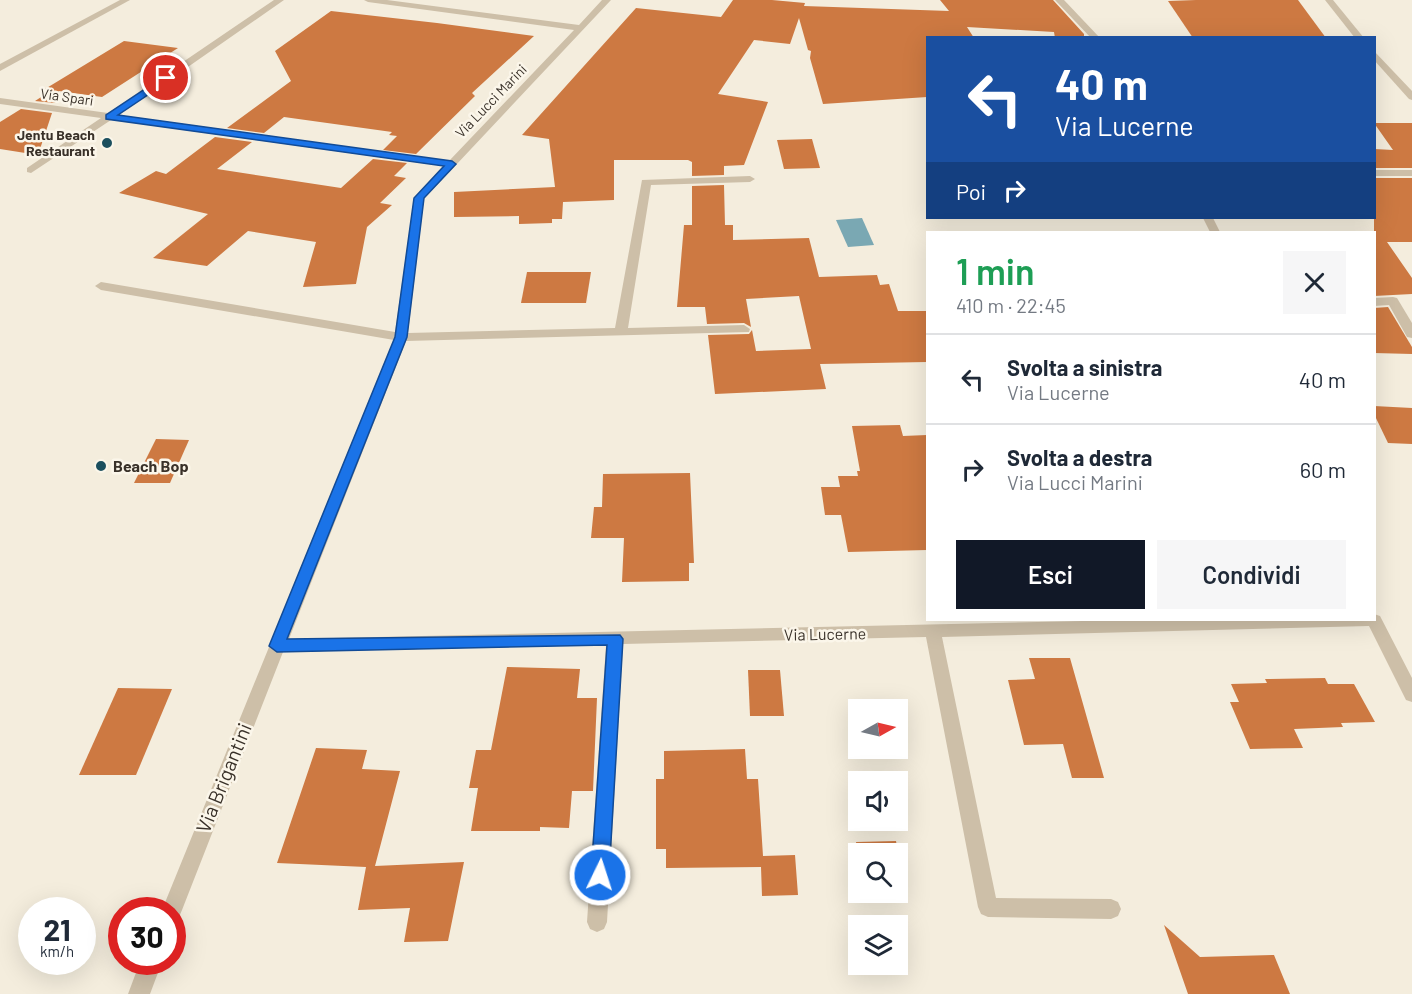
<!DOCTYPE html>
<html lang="it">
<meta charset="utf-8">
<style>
:root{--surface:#fff;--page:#f6f6f7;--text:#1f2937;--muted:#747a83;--line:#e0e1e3;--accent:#111827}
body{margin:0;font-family:Barlow,sans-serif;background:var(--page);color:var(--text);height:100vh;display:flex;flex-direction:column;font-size:22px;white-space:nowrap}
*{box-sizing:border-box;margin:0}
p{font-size:20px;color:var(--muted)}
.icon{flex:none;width:33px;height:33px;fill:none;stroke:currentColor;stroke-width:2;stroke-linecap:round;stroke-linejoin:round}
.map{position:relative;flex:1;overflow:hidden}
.details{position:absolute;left:926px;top:231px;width:450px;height:390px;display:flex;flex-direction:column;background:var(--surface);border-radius:0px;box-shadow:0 6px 24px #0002}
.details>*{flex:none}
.hud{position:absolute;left:926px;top:36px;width:450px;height:183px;border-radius:0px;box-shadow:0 6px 24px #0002;background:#1a4fa0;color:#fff;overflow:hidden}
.needle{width:39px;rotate:82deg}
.controls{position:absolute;left:848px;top:699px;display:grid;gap:12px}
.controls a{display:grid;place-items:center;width:60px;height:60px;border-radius:0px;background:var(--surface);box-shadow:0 6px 24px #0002;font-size:30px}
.speed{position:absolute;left:18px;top:897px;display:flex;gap:12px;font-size:30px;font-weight:700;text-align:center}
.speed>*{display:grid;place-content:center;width:78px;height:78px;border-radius:50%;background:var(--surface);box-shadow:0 6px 24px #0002;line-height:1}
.speed small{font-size:15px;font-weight:400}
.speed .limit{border:9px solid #d22;background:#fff;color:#111}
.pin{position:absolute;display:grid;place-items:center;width:51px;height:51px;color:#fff;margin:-26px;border:3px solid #fff;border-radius:50%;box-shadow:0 2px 6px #0007}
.me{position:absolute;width:66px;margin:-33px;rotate:4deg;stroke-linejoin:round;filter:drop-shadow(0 0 4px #0008)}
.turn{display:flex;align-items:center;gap:21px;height:126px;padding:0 30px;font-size:27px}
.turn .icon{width:78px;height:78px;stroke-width:2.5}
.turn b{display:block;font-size:42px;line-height:51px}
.then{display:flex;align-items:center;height:57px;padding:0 30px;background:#0003;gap:12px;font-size:22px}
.round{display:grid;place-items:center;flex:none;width:63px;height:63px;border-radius:0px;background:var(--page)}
.headline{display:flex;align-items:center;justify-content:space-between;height:102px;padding:0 30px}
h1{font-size:36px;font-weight:600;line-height:45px;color:#1e9e55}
.primary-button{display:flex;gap:12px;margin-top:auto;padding:12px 30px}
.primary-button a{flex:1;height:69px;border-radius:0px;background:var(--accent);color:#fff;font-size:24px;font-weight:600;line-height:69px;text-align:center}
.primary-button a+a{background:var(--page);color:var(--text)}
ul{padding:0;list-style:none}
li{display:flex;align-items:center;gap:18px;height:90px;padding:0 30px;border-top:2px solid var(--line)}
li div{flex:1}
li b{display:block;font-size:22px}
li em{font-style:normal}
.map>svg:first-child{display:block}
.water{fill:#7aa8b3}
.building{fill:#cd7942}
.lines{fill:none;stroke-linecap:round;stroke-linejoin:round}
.minor{fill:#cdbfa8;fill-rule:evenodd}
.route{fill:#1a73e8;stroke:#114b97;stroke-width:1.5}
.poi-dot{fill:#1b4f5e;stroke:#fbf6ea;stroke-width:2}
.labels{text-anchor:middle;stroke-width:5;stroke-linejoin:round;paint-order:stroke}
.far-street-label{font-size:14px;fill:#393129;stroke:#fbf6ea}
.far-poi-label{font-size:14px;font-weight:bold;fill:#393129;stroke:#fbf6ea;text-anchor:end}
.poi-label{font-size:16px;font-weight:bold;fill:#393129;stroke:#fbf6ea;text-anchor:start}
.street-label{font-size:16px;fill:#393129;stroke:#fbf6ea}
.near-street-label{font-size:20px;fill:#393129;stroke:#fbf6ea}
</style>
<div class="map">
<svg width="1412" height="994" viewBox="0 0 1412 994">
<rect width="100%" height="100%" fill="#f4eddd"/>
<path class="water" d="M862,218L874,245L848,247L836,220Z"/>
<g class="building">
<path d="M733,0H772L805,3L804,6L949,11L940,0H1053L1084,34V38H1055L1054,32L967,27L974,38H927V97L823,104L810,58L811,51L808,50L799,18L790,44L754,40L718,94L768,102L744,165L724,166V175L692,176V162L688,160H614V200L563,202L562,219H552V223L519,224V216L454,217V192L555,187L549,139L522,135L636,8L721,17Z"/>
<path d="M1196,0H1298L1326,38H1193L1168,1Z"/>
<path d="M331,11L437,23L534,36L472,93L475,96L416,154L383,150L397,136L389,135L392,132L284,117L264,133L227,128L291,81L275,51Z"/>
<path d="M124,41L178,48L102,97L59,91L55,103L35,101L52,90L45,89Z"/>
<path d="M21,109L52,113L38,155L0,149V122Z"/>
<path d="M1374,123H1412V168H1374V149L1393,150Z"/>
<path d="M215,137L252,142L217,169L341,188L373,159L407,163L394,176L406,178L380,203L392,205L367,227L356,284L303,287L316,242L248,231L207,266L153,258L208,214L119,193L156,171L166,174Z"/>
<path d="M812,139L820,168L784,169L777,140Z"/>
<path d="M1374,178H1412V242H1387L1412,278V294L1374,296Z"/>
<path d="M724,185L725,225H733V240L809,238L819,277L877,275L880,285L889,284L898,311H927V362L820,364L826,389L715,394L708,335L749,334L752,330L756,351L811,349L799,296L746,299L751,327L744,323L707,324L705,307H677L684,225H692V186Z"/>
<path d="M527,272H591L586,303H521Z"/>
<path d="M1388,307L1412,347V354L1374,353V308Z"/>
<path d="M1374,406L1412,408V444L1388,443L1374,414Z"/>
<path d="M900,425L903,436L927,435V550L848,552L841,515H825L821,487H840L838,476H858L857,471H860L852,426Z"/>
<path d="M156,439L189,440L170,483H134Z"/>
<path d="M690,473L694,563H689V581L622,582L624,538H591L594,507H602L603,474Z"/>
<path d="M1029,658H1070L1104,778H1072L1063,744L1024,745L1008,680L1035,679Z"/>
<path d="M507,667L580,669L577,698H597L593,791H572L569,828L540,827V831H471L478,788H469L476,750H491Z"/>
<path d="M748,670H780L784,716H750Z"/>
<path d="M1325,678L1328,684H1354L1375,722L1341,723L1343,727L1294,729L1303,748L1250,749L1230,702H1239L1231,684L1267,683L1265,679Z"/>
<path d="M118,688L172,689L136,775H79Z"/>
<path d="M316,748L367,750L362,769L400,771L375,866L464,862L448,941L404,942L410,908L358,910L366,867L277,863Z"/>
<path d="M745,749L747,779H758L763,856L795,855L798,895L762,896L761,867L666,868V849H656V779H664V751Z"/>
<path d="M896,841L905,892H897V854H858L856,842Z"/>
<path d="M1164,925L1200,957L1274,955L1290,994H1188Z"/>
</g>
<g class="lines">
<g class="minor">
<path d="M120,0H130L0,71V64Z"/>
<path d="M274,0H284L119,115L449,161L574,30L368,2L364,0H387L579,25L602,0H611L424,199L408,333L615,328L642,180L750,176L755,179L750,182L651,185L628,328L744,325L750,329L749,332L406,341L289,639L1126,620H1374V614L1380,616L1412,678V702L1406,700L1369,626L942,637L996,898L1111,899L1118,902L1121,909L1118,916L1111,919L988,917L981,914L978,907L926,637L623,644L607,922L604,929L597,932L590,929L587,922L606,645L283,652L182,910L179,917L172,919V910H162L394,340L101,290L95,286L101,282L395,332L414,198L443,166L111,120L31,173L27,172V168L101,118L0,104V98L108,113Z"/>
<path d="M1055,0H1064L1100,38H1091Z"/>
<path d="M1325,0H1333L1364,38H1355Z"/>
<path d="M1374,51L1412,91V100L1409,99L1374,60Z"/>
<rect x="1374" y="170" width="38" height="6"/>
<path d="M1203,218H1213L1220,232H1210Z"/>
<path d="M1393,297L1397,298L1412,323V338L1407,337L1389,305L1374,306V298Z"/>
<path d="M140,962H162L150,994H128Z"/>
</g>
</g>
<path class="route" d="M166,75L170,80L118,115L452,161L456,164L424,198L407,337L287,639L620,635L623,639L609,875L606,881L600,883L593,881L591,875L607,645L277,652L269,646L395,337L414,198L444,166L106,119V115Z"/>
<g class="poi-dot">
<circle cx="107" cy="143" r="6"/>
<circle cx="101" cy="466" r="6"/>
</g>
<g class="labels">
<g class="far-street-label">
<text transform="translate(67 97) rotate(8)" y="5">Via Spari</text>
<text transform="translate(491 101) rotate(-46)" y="5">Via Lucci Marini</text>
</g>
<g class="far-poi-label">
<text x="95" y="140">Jentu Beach<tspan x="95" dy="16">Restaurant</tspan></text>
</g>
<g class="poi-label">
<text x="113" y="472">Beach Bop</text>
</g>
<g class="street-label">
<text transform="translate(825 634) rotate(-1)" y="6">Via Lucerne</text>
</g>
<g class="near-street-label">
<text transform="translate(224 778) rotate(-68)" y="7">Via Brigantini</text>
</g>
</g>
</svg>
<div class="controls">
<a><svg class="needle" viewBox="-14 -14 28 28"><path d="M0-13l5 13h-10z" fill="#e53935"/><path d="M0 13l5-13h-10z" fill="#747a83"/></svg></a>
<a><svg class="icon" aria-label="sound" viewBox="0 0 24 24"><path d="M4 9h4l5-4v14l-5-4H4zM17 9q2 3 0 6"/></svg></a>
<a><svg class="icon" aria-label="search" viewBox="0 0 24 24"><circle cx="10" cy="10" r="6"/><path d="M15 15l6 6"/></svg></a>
<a><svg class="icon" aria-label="layers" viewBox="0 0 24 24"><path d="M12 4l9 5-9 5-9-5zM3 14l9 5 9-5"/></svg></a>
</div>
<div class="speed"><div>21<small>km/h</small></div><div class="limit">30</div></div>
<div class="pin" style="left:166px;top:78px;background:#d93025"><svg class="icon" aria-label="arrive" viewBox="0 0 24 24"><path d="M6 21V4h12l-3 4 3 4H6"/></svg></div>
<svg class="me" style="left:600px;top:875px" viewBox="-20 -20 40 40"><circle r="17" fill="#1a73e8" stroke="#fff" stroke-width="3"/><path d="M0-11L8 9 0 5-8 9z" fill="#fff"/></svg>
<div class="hud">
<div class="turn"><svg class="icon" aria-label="left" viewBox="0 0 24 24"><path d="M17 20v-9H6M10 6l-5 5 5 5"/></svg><div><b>40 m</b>Via Lucerne</div></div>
<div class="then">Poi<svg class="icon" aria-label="right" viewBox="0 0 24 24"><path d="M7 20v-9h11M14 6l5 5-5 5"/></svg></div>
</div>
<section class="details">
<div class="headline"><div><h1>1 min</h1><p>410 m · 22:45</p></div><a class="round"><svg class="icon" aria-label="close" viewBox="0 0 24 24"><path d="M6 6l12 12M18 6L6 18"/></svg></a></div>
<ul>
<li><svg class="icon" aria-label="left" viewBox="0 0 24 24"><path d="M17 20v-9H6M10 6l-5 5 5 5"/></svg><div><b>Svolta a sinistra</b><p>Via Lucerne</p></div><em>40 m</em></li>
<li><svg class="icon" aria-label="right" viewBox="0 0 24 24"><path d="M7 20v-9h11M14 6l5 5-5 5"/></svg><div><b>Svolta a destra</b><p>Via Lucci Marini</p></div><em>60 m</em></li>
</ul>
<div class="primary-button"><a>Esci</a><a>Condividi</a></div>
</section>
</div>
